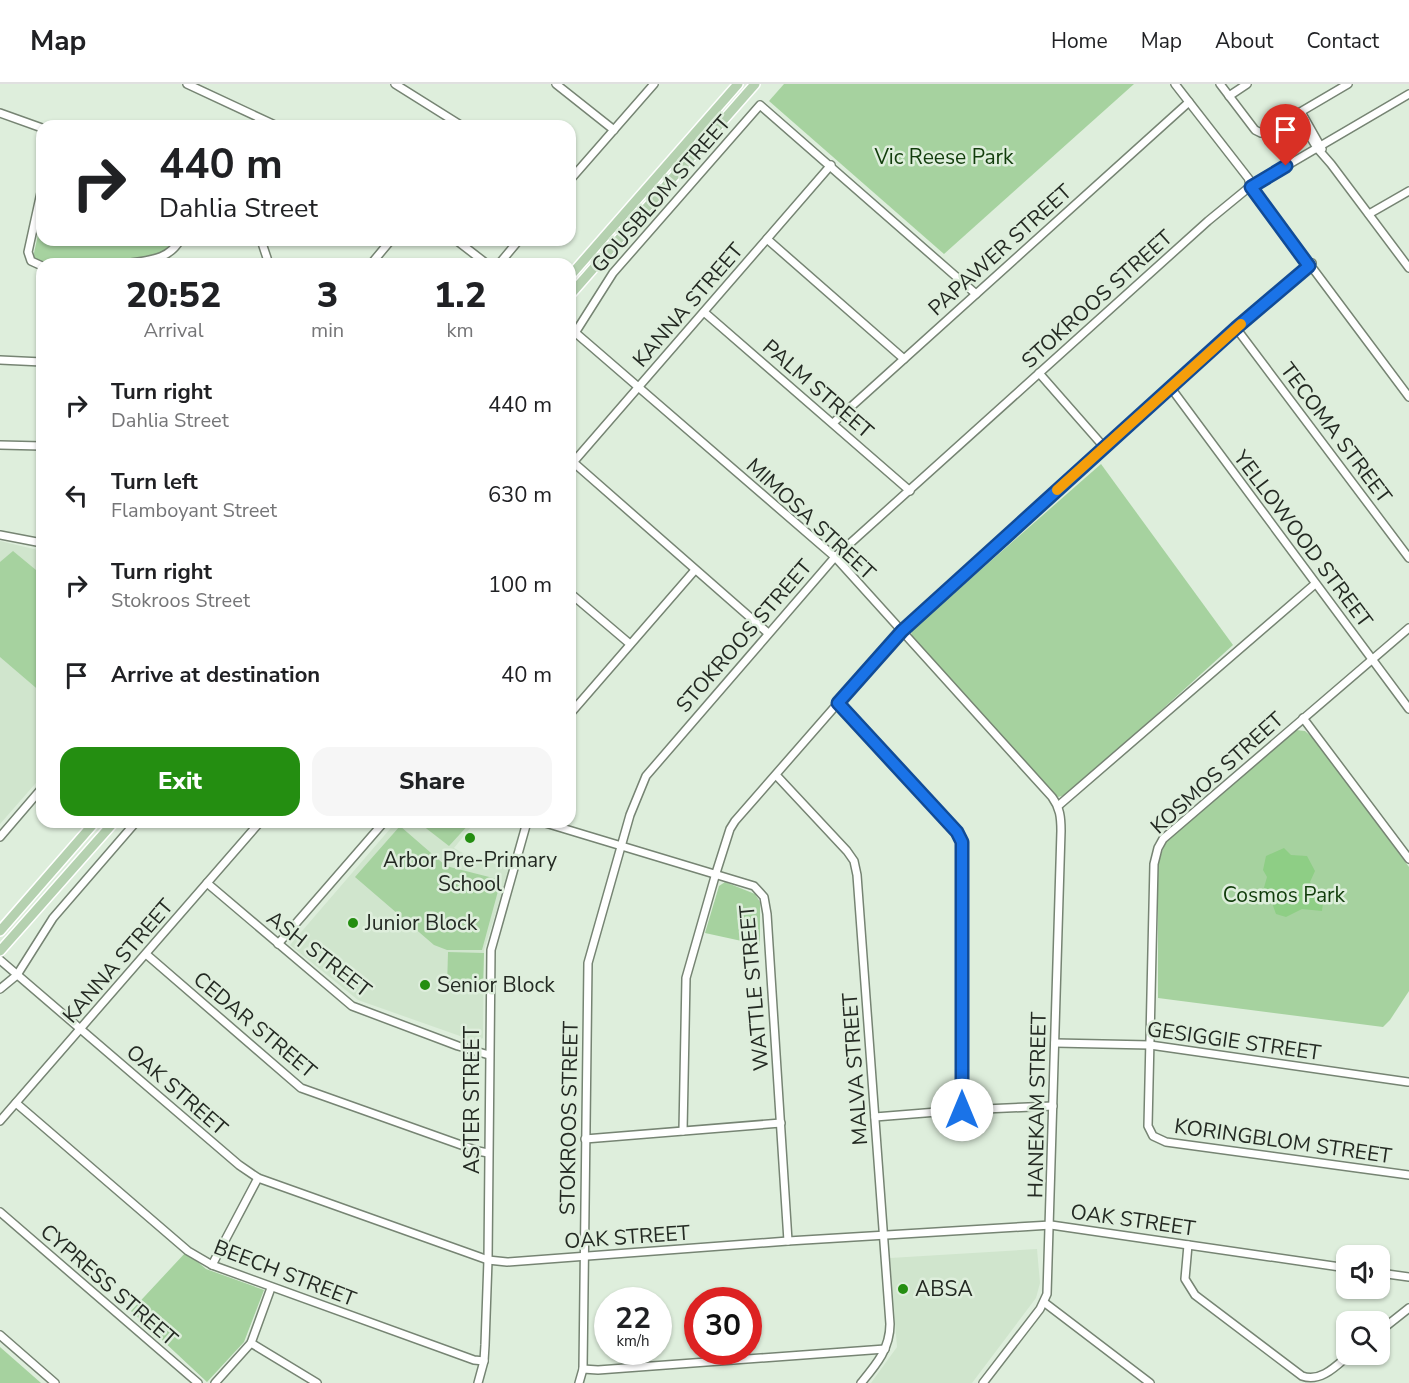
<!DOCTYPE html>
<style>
:root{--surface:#fff;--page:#f6f6f6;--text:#202124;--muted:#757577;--line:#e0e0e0;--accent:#248e11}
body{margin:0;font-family:"Nunito Sans",sans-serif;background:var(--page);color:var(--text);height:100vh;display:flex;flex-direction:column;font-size:22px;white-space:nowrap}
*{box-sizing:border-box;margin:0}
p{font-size:20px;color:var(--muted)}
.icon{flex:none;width:33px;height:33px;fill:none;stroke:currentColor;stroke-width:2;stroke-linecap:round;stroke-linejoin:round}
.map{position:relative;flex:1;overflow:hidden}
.side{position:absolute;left:36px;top:174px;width:540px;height:570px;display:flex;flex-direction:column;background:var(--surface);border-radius:18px;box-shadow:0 2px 4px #0004}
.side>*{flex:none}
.guide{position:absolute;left:36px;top:36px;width:540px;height:126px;border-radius:18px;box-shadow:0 2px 4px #0004;background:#fff;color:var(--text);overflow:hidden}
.buttons{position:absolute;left:1336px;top:1161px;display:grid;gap:12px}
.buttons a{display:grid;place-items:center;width:54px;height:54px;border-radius:12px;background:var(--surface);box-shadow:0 2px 4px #0004;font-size:30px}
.speed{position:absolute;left:594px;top:1203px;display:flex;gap:12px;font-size:30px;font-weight:700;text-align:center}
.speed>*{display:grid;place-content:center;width:78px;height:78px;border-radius:50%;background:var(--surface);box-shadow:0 2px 4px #0004;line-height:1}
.speed small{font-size:15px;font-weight:400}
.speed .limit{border:9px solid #d22;background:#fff;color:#111}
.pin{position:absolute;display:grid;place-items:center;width:51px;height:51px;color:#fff;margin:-62px -26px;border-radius:50% 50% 50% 0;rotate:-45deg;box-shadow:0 0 6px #0007}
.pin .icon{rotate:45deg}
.me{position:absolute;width:66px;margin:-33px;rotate:0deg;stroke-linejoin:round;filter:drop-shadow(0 0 4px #0008)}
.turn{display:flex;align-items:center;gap:21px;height:126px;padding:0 24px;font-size:27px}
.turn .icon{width:78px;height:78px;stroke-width:2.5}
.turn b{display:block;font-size:42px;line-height:51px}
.eta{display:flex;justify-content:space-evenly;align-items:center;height:102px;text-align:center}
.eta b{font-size:36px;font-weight:800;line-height:42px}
.action{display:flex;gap:12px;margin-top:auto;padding:12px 24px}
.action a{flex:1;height:69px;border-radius:18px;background:var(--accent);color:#fff;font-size:24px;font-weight:800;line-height:69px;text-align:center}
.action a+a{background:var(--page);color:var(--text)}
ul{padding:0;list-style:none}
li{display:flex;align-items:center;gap:18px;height:90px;padding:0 24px}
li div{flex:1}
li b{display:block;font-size:22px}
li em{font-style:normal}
header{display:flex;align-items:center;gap:36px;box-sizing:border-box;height:84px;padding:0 30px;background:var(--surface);border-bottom:2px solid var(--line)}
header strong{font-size:28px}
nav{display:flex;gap:33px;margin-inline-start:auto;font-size:21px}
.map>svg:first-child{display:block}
.built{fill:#d0e5cd}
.green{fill:#a6d29f}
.water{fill:#8ece85}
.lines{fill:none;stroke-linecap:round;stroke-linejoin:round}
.minor-casing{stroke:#768473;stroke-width:10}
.major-casing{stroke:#fff;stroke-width:12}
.minor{stroke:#fff;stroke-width:7}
.major{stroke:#b5d1b0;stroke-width:9}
.route-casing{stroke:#114b97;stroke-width:15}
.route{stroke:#1a73e8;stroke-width:10}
.slow{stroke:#f59e0b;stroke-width:10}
.poi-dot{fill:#248e11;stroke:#deeedc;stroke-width:2}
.labels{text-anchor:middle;stroke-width:5;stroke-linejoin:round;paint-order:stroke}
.park-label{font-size:21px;fill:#113c0b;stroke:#deeedc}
.street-label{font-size:21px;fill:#242a23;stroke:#deeedc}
.poi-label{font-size:21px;fill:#242a23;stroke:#deeedc;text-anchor:start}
</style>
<header>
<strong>Map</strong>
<nav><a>Home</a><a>Map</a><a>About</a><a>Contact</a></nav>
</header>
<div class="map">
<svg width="1409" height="1299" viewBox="0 0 1409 1299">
<rect width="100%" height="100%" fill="#deeedc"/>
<g class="built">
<path d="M0,457L42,467V692L0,740Z"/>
<path d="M396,738H475L454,764L468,772L510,784L484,866L483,954L477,958L358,916L290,861Z"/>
<path d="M1037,1165L1040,1199L1036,1214L972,1299H871L897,1263L890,1174Z"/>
</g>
<g class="green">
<path d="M784,0H1134L944,170L769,17Z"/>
<path d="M42,132V156H174L168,166L158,170L107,180H38L34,175V169Z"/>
<path d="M1101,380L1233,561L1069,710L1058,713L912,553L911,547Z"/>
<path d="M13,467L42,491V609L0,573V478Z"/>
<path d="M1296,646L1305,647L1313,654L1409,783V907L1390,936L1383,943L1158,914V780L1165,759Z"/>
<path d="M418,738H471L449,762Z"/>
<path d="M400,742L446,782L501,796L482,866H447L434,861L355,793Z"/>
<path d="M725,798L755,810L760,818V861L705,849L719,802Z"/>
<path d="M448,868L484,869L483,904L447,903Z"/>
<path d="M186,1168L206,1185L264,1206L244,1258L207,1298L131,1227Z"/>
<path d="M0,1263L41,1299H0Z"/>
</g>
<path class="water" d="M1284,764L1291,771L1307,772L1315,787L1310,798L1315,804L1324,810L1322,827L1302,825L1286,833L1276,830L1272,819L1273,813L1263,807L1267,793L1263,786L1266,772Z"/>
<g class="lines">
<g class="minor-casing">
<g id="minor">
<path d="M187,0L277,42"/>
<path d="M395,0L462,42"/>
<path d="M556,0L614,46"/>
<path d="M1175,0L1252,99"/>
<path d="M1220,0L1255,46L1261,49L1268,47L1348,0"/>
<path d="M1229,12L1247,0"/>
<path d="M1301,28L1322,65"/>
<path d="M0,29L42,44"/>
<path d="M1297,31L1317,64L1331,80L1409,184"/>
<path d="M570,96L654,0"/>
<path d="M1249,97L1251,103L1309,182L1314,186L1409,313"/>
<path d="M42,104L28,168L31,177L42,182"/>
<path d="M1369,130L1409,107"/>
<path d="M767,155L904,275"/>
<path d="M261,156L269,180"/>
<path d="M456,156L487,180"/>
<path d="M125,180C147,176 168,177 180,156"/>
<path d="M371,180L391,156"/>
<path d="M499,180L519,156"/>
<path d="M704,228L910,407"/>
<path d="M570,244L835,473L1052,713C1060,724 1061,733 1061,747L1047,1210L1040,1225L983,1299"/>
<path d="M1236,244L1409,474"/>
<path d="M570,253L575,249L613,189L760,21L976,210"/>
<path d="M0,276L42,278"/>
<path d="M1039,289L1104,363"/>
<path d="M1171,304L1409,625"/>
<path d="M833,339L1189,18"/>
<path d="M0,361L42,362"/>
<path d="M573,378L768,549"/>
<path d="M570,382L831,81"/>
<path d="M0,451L42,459"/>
<path d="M570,509L630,560"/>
<path d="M1409,544L1163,755L1158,764L1154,780L1148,1042L1153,1052L1166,1058L1409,1091"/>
<path d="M838,619L956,748L962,758V1026"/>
<path d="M570,630L695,486"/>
<path d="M1303,634L1409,775"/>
<path d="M776,691L847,767L854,777L857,791L890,1240C890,1265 876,1281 861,1299"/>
<path d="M1058,722L1315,500"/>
<path d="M542,738L754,802L764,813L767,830L788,1157"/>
<path d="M0,753L42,704"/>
<path d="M207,799L352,922L458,962L489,971"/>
<path d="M278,860L384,738"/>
<path d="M146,870L301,1004L478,1067L488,1069"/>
<path d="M0,876L239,1081L258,1094L488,1176L507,1178L788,1157L1051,1141L1347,1184"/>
<path d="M0,905L17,891L53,834L136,738"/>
<path d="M1055,959L1150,961L1408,998"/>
<path d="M16,1019L188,1167L212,1181L474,1276L484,1277"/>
<path d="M875,1033L962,1026L1053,1022"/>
<path d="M0,1037L260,738"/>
<path d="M683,1047L686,894L716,789L730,745L735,737L901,547L1236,244L1312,179"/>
<path d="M585,1055L781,1039"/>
<path d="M0,1128L198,1299"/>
<path d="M1188,1161L1185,1195L1195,1211L1302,1292C1321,1299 1337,1281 1350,1270"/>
<path d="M212,1181L258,1094"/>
<path d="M1380,1189L1409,1193"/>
<path d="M1045,1219L1150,1299"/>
<path d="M1380,1247L1409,1224"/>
<path d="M0,1251L55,1299"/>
<path d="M251,1259L317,1299"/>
<path d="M583,1285L598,1286L885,1265"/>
<path d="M215,1299L251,1259L271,1204"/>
<path d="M478,1299L484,1277L485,1261L488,1176L491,866L527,738"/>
<path d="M579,1299L583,1285L588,879L630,731L646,692L835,473L1208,137L1247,105L1409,10"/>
</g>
</g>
<g class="major-casing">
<g id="major">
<path d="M570,192L738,0"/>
<path d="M570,211L755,0"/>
<path d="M0,847L95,738"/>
<path d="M0,867L114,738"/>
</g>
</g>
<use href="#minor" class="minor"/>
<use href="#major" class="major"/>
</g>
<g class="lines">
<g class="route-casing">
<path id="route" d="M962,1026V758L957,748L838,619L902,547L1236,244L1309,182L1251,103L1286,82"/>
</g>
<use href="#route" class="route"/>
<path class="slow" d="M1057,406L1241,240"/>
</g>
<g class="poi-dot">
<circle cx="470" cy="754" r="6"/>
<circle cx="353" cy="839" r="6"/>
<circle cx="425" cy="901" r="6"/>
<circle cx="903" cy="1205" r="6"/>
</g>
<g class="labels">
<g class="park-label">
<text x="944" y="80">Vic Reese Park</text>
<text x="1284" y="818">Cosmos Park</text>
</g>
<g class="street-label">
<text transform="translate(661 110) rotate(-49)" y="7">GOUSBLOM STREET</text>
<text transform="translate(1000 166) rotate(-42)" y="7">PAPAWER STREET</text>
<text transform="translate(1097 215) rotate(-42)" y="7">STOKROOS STREET</text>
<text transform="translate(688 221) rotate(-49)" y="7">KANNA STREET</text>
<text transform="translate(818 305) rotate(41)" y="7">PALM STREET</text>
<text transform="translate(1336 349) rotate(53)" y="7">TECOMA STREET</text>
<text transform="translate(811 435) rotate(43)" y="7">MIMOSA STREET</text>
<text transform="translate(1303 455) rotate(53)" y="7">YELLOWOOD STREET</text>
<text transform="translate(744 552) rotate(-49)" y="7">STOKROOS STREET</text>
<text transform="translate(1217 689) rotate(-42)" y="7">KOSMOS STREET</text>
<text transform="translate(319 870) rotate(38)" y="7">ASH STREET</text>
<text transform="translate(118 877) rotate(-49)" y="7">KANNA STREET</text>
<text transform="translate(754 904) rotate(-95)" y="7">WATTLE STREET</text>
<text transform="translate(255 941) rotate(40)" y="7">CEDAR STREET</text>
<text transform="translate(1234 957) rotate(8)" y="7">GESIGGIE STREET</text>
<text transform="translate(855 985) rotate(-94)" y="7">MALVA STREET</text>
<text transform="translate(177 1006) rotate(41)" y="7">OAK STREET</text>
<text transform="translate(472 1016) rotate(-90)" y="7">ASTER STREET</text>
<text transform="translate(1037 1021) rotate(-89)" y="7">HANEKAM STREET</text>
<text transform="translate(569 1034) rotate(-89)" y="7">STOKROOS STREET</text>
<text transform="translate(1283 1057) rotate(8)" y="7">KORINGBLOM STREET</text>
<text transform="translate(1133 1136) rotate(8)" y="7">OAK STREET</text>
<text transform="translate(627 1153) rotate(-4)" y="7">OAK STREET</text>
<text transform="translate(285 1189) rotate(21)" y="7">BEECH STREET</text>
<text transform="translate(109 1201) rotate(41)" y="7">CYPRESS STREET</text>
</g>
<g class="poi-label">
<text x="470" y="783" text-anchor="middle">Arbor Pre-Primary<tspan x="470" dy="24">School</tspan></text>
<text x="365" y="846">Junior Block</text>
<text x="437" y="908">Senior Block</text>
<text x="915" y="1212">ABSA</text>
</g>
</g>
</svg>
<div class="buttons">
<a><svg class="icon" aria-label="sound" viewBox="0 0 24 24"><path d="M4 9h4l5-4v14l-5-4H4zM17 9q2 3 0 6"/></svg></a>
<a><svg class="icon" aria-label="search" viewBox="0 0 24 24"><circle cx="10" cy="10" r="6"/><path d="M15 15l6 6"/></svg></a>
</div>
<div class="speed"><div>22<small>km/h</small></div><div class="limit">30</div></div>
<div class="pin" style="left:1286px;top:82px;background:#d93025"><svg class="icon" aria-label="arrive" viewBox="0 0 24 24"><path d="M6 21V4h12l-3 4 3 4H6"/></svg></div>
<svg class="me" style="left:962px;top:1026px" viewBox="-20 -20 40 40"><circle r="19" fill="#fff"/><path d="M0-13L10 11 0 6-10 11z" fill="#1a73e8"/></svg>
<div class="guide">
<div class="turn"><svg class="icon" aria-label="right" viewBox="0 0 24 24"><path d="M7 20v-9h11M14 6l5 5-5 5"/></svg><div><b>440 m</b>Dahlia Street</div></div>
</div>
<section class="side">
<div class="eta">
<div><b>20:52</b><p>Arrival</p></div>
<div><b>3</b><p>min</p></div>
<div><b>1.2</b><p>km</p></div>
</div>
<ul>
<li><svg class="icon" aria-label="right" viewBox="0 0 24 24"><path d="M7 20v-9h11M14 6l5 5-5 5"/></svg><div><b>Turn right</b><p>Dahlia Street</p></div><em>440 m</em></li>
<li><svg class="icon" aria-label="left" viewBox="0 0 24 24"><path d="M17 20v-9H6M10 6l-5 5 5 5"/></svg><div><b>Turn left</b><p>Flamboyant Street</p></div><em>630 m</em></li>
<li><svg class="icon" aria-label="right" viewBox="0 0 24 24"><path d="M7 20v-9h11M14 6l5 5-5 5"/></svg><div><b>Turn right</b><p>Stokroos Street</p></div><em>100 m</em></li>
<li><svg class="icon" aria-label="arrive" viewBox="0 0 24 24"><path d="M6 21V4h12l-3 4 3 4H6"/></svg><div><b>Arrive at destination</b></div><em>40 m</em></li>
</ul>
<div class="action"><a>Exit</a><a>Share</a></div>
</section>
</div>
